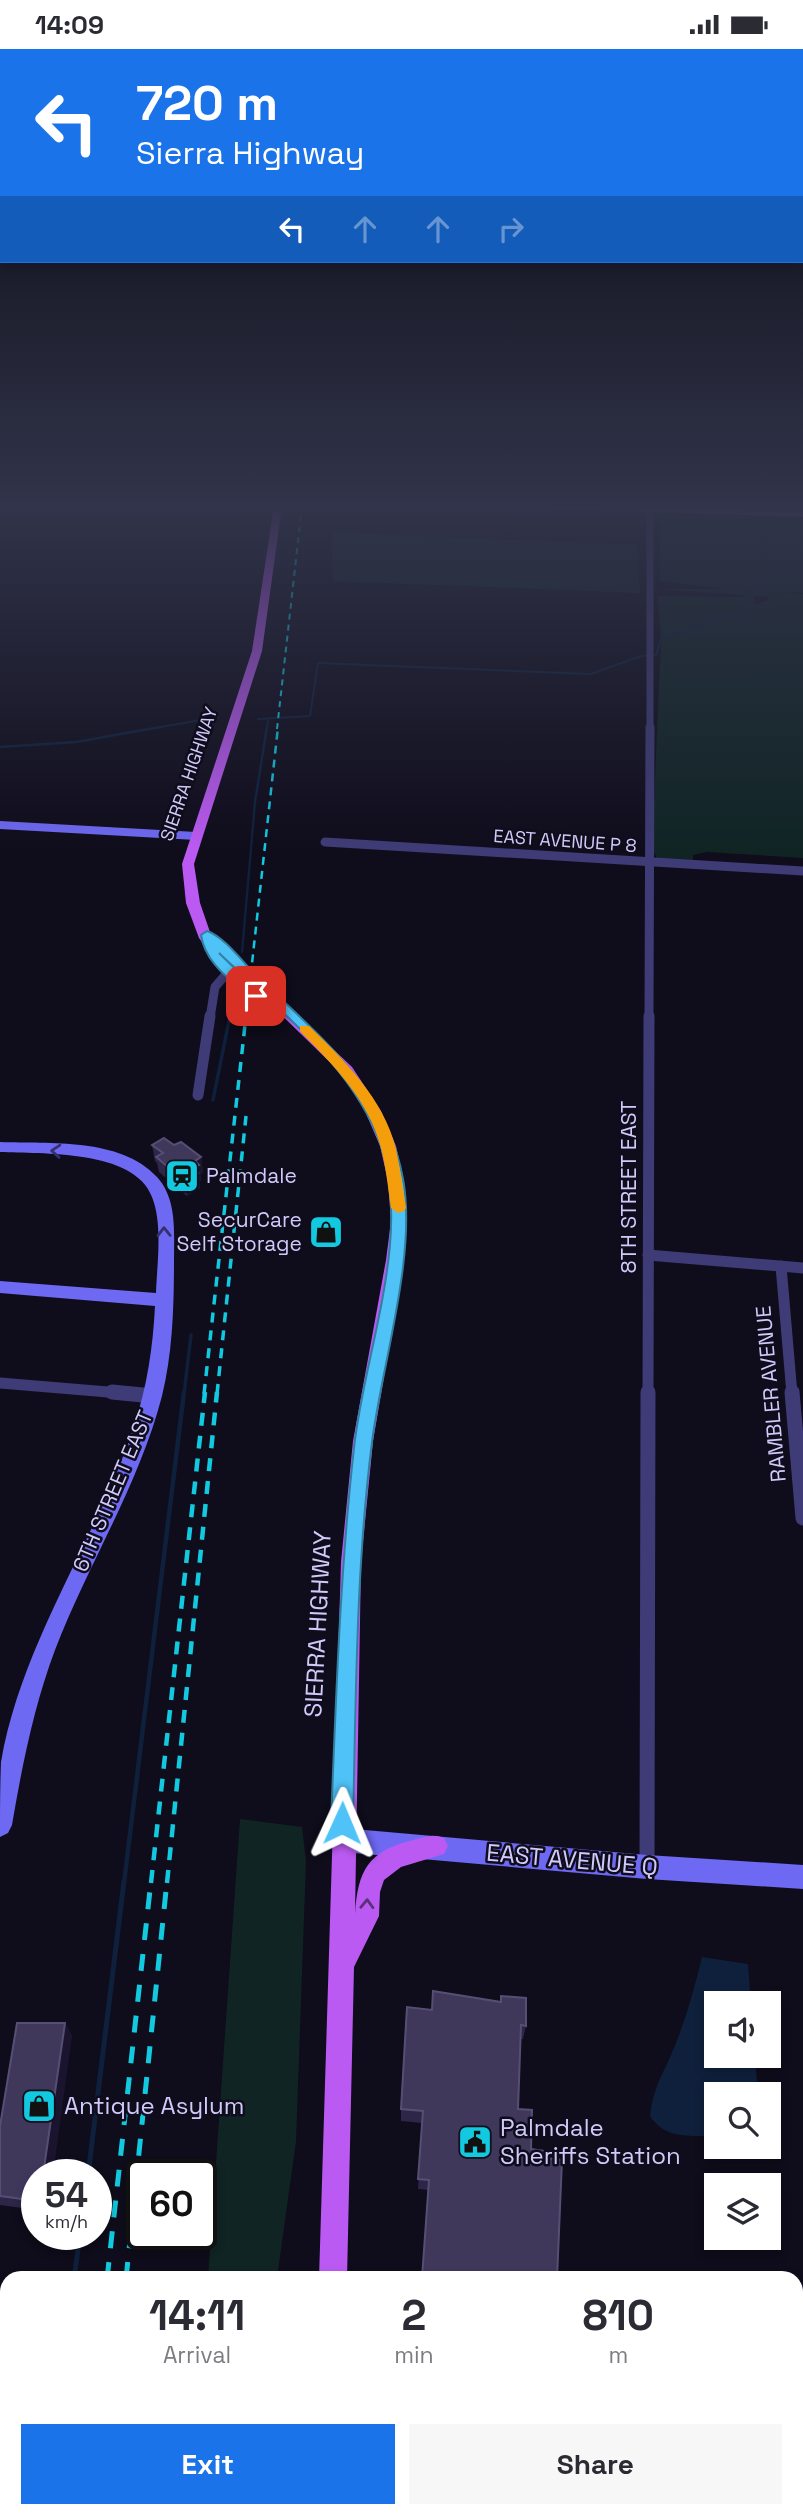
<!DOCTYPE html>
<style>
:root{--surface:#fff;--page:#f7f7f7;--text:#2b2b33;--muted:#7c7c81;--accent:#1a73e8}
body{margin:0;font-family:"Space Grotesk",sans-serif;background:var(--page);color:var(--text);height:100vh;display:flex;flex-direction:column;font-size:26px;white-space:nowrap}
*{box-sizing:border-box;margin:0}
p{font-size:23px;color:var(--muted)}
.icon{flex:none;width:38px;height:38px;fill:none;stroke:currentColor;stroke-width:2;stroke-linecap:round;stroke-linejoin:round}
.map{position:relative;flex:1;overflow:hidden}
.panel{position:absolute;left:0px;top:2222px;width:803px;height:247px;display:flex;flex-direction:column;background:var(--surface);border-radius:21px 21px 0 0;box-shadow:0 4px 10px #0003}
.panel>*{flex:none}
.hud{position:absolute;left:0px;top:0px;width:803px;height:214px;box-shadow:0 4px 10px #0003;background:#1a73e8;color:#fff;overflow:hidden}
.buttons{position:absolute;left:704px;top:1942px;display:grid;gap:14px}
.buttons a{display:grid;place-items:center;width:77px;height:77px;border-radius:0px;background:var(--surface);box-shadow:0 4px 10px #0003;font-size:35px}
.speed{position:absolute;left:21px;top:2110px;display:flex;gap:14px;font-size:35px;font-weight:700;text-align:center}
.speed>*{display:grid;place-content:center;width:91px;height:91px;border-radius:50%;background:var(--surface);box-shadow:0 4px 10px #0003;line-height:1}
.speed small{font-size:18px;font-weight:400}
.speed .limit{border:4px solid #111;border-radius:10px;background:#fff;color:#111}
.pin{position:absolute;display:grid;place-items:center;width:60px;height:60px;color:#fff;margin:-30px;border-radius:14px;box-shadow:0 4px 10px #0006}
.me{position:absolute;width:77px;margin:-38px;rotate:1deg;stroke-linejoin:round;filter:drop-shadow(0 0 5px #0008)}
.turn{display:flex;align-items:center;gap:24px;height:147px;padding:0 21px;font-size:32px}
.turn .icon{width:91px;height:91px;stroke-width:2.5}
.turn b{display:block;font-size:49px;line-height:60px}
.lanes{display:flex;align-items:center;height:66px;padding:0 21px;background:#0003;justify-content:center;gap:35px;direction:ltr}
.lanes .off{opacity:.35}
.eta{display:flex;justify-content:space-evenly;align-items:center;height:119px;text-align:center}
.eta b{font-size:42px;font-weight:600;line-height:49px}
.button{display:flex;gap:14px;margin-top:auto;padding:14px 21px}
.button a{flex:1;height:80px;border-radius:0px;background:var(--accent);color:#fff;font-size:28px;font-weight:600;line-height:80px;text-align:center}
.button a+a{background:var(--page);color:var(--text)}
.status{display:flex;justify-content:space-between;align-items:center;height:49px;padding:0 35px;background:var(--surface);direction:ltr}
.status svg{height:19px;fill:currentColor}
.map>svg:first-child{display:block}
.green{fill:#102424}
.water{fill:#0f203c}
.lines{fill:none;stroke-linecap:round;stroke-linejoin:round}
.stream-far4{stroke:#0f203c;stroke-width:2}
.stream-far3{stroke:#0f203c;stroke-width:2.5}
.stream-far2{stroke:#0f203c;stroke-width:3.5}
.stream-far1{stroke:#0f203c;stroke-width:4.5}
.stream{stroke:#0f203c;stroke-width:5}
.street-far3{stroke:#3e3b76;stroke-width:7}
.street-far2{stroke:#3e3b76;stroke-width:9}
.street-far1{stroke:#3e3b76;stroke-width:11}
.street{stroke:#3e3b76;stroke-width:15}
.secondary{fill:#6e69f3;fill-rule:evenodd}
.primary{fill:#ba5af2;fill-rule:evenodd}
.rail-far4{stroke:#12c9df;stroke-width:2;stroke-dasharray:6 5;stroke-linecap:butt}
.rail-far3{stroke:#12c9df;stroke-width:2.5;stroke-dasharray:8 6;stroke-linecap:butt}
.rail-far2{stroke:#12c9df;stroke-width:3.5;stroke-dasharray:10 8;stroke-linecap:butt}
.rail-far1{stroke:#12c9df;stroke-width:4.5;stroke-dasharray:13 10;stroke-linecap:butt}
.rail{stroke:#12c9df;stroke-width:5;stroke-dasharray:17 14;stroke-linecap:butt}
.wall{fill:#2d2648}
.shaded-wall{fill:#1a142e}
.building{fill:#3f385b;stroke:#564f74;stroke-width:2}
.oneway{stroke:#353171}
.oneway2{stroke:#5c2f7c}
.route{fill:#4fc3f7;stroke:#337fa1;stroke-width:2}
.slow{fill:#f59e0b}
.labels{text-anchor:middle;stroke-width:5;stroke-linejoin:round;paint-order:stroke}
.far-street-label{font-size:18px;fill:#d0cafb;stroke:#0f0c1b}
.poi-label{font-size:21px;fill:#d0cafb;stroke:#0f0c1b;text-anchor:start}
.street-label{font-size:21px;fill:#d0cafb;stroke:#0f0c1b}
.near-street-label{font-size:24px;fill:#d0cafb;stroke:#0f0c1b}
.near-poi-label{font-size:24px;fill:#d0cafb;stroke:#0f0c1b;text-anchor:start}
</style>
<div class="status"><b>14:09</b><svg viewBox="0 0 49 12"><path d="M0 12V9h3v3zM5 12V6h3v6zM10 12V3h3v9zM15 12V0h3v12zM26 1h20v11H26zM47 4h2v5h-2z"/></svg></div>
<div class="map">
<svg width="803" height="2469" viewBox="0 0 803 2469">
<rect width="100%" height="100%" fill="#0f0c1b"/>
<g class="green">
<path d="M669,464L803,469V544L764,543L803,545V809L707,803L693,806V811L657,810L652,799L661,591L658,547L738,548L752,546L756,555L769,551L768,548L661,540H724L660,532V471L681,470L660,469V465Z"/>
<path d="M331,483L637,496L640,544L333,532Z"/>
<path d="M240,1770L302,1778L306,1812L296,2092L277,2229H208Z"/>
<path d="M192,2462H270L269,2469H192Z"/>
</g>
<path class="water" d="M702,1908L748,1915L751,1955H716V2007H755L758,2046H734L724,2036L712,2043L707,2087C683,2087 664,2088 650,2067C654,2034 665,2023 676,1994C687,1966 695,1937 702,1908Z"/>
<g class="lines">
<g class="stream-far4">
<path d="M747,542L803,509"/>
<path d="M258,670L310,667L318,614L591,625L641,607L656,606L661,590L745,563L747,546"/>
<path d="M150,680L218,668"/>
<path d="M267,680L268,671"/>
</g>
<g class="stream-far3">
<path d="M0,698L76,693L160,678"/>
<path d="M242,903L255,753L267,678"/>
<path d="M230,969L234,944"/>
</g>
<g class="stream-far2">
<path d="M213,1051L230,967"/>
<path d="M184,1345L191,1286"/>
</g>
<path class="stream-far1" d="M124,1834L184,1343"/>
<g class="stream">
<path d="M88,2126L124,1832"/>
<path d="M74,2230L80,2186"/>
<path d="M42,2469L43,2462"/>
</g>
<path class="street-far3" d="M650,680V457"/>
<g class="street-far2">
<path d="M325,793L803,822"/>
<path d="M210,969L215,938L228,923"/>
<path d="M649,969L650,678"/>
</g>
<g class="street-far1">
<path d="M198,1046L210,967"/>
<path d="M648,1206L803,1219"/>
<path d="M781,1217L792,1345"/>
<path d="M0,1334L132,1345"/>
<path d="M648,1345L649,967"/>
</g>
<g class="street">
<path d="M112,1343L153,1347"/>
<path d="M792,1343L803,1469"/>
<path d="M647,1818L648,1343"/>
</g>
<g class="secondary">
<path d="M0,772L196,783L202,787L196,791L0,780Z"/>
<path d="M0,1093C49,1095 120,1088 157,1128C177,1150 174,1182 174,1209C174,1255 173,1302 162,1347C139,1436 88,1515 55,1601C34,1657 22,1717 12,1776L8,1784L0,1788C0,1764 0,1737 1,1713C22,1592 96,1492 134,1377C147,1338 153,1298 155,1257L0,1244V1232L156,1244C157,1214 163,1176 152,1148C134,1100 41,1105 0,1103Z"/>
<path d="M342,1779L647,1806L803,1816V1840L647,1830L342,1803L334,1799L330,1791L334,1783Z"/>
</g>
<g class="primary">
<path d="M274,457H282L262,602L194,815L200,854L210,883L352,1018L381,1062L396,1097L404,1132L407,1172L404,1211L373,1392L361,1513L355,1865C358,1821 368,1802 413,1791C424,1788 433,1784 444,1789L448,1797L444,1805L401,1818L384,1831L380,1843L379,1867L354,1918L347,2230H319L341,1513L353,1392L386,1211L391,1172L388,1132L380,1097L365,1062L341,1024L262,947L255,951L250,950L222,922L199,889L186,854L182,815L252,602Z"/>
<path d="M545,457L803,462V468L549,460Z"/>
<path d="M312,2462H344L343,2469H311Z"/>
</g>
<path class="rail-far4" d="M277,680L302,457"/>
<path class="rail-far3" d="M246,969L278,678"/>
<g class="rail-far2">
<path d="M204,1345L246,967"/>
<path d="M217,1345L246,1067"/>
</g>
<g class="rail-far1">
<path d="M151,1834L205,1343"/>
<path d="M167,1834L217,1343"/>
</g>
<g class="rail">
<path d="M107,2230L151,1832"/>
<path d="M126,2230L167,1832"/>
<path d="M81,2462V2469"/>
<path d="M101,2469L102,2462"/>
</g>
</g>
<g class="wall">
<path d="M152,1096H174L201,1108L203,1124L200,1125L201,1131L199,1133L200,1139L187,1147L159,1123L157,1114L155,1112Z"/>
<path d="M501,1947L526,1977L523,1990H520L518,2060L531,2100L545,2109L557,2230H422L428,2141L418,2140L422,2074L401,2072V2060L500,1952Z"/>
<path d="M65,1974L72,1987L37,2126V2161L0,2156V2077Z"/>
</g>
<g class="shaded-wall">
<path d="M201,1108L203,1124L200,1125L201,1131L199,1133L200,1139L187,1147L185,1132L193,1119L195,1112Z"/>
<path d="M65,1974L72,1987L53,2126H43Z"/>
</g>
<g class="building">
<path d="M164,1089L174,1096L181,1093L201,1108L195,1112L199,1116L193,1119L198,1124L185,1132L156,1108L163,1104L152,1096Z"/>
<path d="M433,1942L501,1953V1947L526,1949V1977L521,1976L518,2060L532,2061L531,2100L545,2102V2109L562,2111L557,2230L422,2229L429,2131L418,2130L423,2062L401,2060L407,1958L432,1961Z"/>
<path d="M17,1974H65L43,2126H37V2152L0,2147V2077Z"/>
</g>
<defs><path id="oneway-chevron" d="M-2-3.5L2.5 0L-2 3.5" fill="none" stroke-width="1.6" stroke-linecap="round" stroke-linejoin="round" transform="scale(1.75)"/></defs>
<g class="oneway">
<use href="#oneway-chevron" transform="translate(56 1102) rotate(-176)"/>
<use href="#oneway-chevron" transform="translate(164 1183) rotate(-91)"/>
</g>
<use class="oneway2" href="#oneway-chevron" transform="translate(367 1855) rotate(-88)"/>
<linearGradient id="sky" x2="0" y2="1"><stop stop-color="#08070f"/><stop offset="0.57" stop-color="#31344a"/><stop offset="1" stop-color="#31344a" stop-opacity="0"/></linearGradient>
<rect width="803" height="802" fill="url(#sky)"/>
<path class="route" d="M207,882C225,888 244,915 258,928C321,989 387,1040 403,1130C417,1206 382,1315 372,1393C356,1519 356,1647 353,1774L350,1782L342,1785L334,1782L331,1774C336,1649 340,1524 354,1399C364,1304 412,1190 381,1097C354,1017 278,961 219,904L260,944V950H251C231,931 205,914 201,886Z"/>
<path class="slow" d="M300,977H309C344,1011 384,1050 396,1100C400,1119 403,1139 406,1159L404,1162L398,1164L391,1159C388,1139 386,1118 381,1099C369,1051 333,1016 300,982Z"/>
<defs>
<g id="station-square" transform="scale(1.75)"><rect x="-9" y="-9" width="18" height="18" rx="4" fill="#12c9df" stroke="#0f0c1b"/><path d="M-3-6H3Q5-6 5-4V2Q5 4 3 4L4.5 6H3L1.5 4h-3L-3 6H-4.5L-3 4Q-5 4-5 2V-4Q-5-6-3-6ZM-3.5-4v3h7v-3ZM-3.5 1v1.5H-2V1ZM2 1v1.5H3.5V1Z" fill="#111"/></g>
<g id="shop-square" transform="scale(1.75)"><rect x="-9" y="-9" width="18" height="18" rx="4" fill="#12c9df" stroke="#0f0c1b"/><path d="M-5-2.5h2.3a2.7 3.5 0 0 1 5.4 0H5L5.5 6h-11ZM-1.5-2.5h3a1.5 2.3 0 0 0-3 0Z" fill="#111"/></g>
<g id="civic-square" transform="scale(1.75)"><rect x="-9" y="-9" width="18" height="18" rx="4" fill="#12c9df" stroke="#0f0c1b"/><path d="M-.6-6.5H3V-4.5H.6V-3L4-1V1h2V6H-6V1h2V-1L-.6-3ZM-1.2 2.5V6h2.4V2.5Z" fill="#111"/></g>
</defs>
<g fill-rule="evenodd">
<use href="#station-square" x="182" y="1127"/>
<use href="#shop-square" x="326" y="1183"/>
<use href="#shop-square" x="39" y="2057"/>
<use href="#civic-square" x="475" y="2093"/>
</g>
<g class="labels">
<g class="far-street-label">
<text transform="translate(189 725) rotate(-71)" y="6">SIERRA HIGHWAY</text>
<text transform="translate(565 792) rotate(4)" y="6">EAST AVENUE P 8</text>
</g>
<g class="poi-label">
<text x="206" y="1134">Palmdale</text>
<text x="302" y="1178" text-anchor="end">SecurCare<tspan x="302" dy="24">Self Storage</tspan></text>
</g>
<g class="street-label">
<text transform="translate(629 1138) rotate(-90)" y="7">8TH STREET EAST</text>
<text transform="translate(771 1345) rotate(-95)" y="7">RAMBLER AVENUE</text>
<text transform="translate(113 1442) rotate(-67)" y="7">6TH STREET EAST</text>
</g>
<g class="near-street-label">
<text transform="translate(318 1575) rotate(-87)" y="8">SIERRA HIGHWAY</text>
<text transform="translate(572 1811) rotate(5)" y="8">EAST AVENUE Q</text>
</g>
<g class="near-poi-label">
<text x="64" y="2065">Antique Asylum</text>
<text x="500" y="2087">Palmdale<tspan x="500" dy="28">Sheriffs Station</tspan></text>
</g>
</g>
</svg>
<div class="buttons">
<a><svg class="icon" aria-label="sound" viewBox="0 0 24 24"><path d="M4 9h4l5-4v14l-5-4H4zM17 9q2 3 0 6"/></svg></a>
<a><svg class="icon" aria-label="search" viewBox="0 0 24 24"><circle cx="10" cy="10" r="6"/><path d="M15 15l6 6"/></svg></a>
<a><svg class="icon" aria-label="layers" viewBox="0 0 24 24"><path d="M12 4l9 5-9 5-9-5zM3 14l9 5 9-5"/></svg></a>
</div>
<div class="speed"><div>54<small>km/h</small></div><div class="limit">60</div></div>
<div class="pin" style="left:256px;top:947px;background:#d93025"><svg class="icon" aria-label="arrive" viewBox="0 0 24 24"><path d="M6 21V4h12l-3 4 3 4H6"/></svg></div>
<svg class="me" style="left:342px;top:1774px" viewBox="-20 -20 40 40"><path d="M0-17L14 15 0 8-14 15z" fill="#4fc3f7" stroke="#fff" stroke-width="4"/></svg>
<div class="hud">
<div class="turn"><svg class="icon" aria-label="left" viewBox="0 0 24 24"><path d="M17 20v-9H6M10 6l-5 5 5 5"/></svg><div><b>720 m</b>Sierra Highway</div></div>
<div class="lanes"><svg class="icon" aria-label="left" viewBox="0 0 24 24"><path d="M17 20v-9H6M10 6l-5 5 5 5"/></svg><svg class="icon off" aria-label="ahead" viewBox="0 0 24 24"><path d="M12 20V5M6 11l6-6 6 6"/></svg><svg class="icon off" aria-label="ahead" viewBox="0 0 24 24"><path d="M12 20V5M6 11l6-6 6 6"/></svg><svg class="icon off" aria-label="right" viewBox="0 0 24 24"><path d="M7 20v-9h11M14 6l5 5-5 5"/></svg></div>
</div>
<section class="panel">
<div class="eta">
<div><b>14:11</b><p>Arrival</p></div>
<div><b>2</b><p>min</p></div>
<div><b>810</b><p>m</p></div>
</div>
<div class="button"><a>Exit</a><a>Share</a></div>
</section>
</div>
